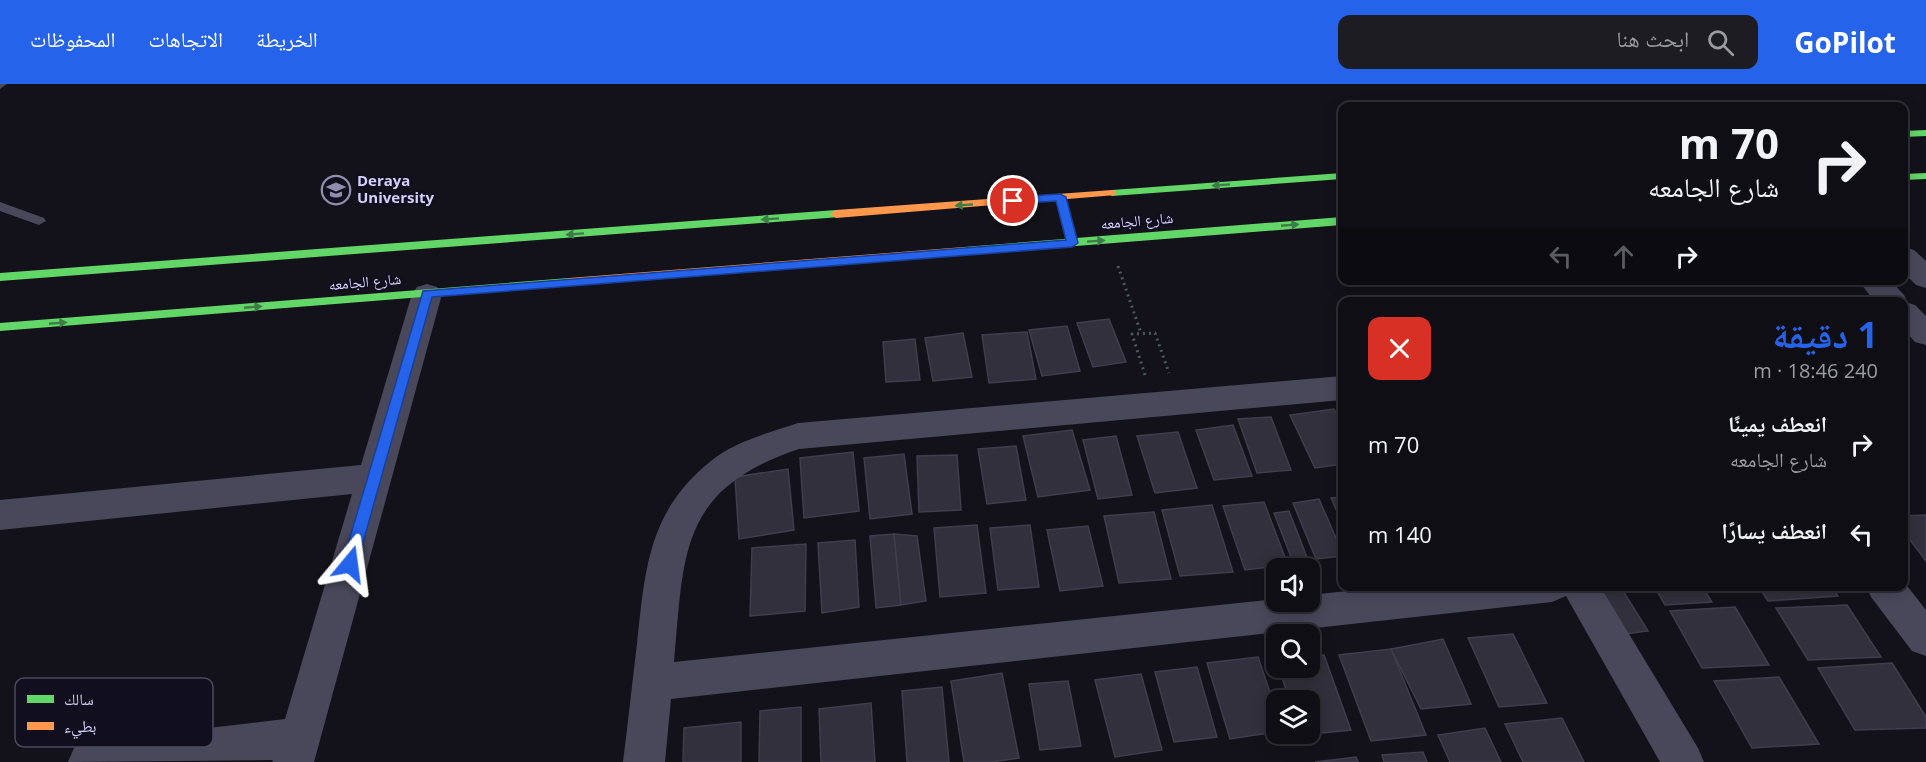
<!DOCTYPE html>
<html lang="ar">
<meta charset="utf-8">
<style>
:root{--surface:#0e0e14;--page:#1c1c22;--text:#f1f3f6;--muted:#9b9ca0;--line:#2e2e34;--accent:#2563eb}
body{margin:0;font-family:"Open Sans","Noto Naskh Arabic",sans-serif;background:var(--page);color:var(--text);direction:rtl;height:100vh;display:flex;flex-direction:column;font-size:22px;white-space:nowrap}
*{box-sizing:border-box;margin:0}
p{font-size:20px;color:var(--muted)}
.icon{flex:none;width:33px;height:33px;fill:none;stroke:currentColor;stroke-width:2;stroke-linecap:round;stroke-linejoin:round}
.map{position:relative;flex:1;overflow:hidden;direction:ltr}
.sheet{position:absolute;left:1338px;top:213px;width:570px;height:294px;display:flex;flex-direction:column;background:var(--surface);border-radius:12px;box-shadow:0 3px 15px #0003,0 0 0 2px var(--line);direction:rtl}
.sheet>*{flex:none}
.banner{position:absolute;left:1338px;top:18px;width:570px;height:183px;border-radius:12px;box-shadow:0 3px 15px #0003,0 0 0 2px var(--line);direction:rtl;background:#0e0e14;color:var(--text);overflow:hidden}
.tools{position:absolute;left:1266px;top:474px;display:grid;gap:12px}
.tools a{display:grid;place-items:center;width:54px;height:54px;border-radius:12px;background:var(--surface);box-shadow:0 3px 15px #0003,0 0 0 2px var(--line);font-size:30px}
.pin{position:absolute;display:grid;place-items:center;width:51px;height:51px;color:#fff;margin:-26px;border:3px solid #fff;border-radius:50%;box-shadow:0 2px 6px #0007}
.me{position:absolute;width:66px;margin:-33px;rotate:16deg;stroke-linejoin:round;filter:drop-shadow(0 0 4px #0008)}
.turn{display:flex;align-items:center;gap:21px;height:126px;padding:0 30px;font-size:27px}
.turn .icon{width:78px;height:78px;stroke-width:2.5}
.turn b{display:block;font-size:42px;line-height:51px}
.lanes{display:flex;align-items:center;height:57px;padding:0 30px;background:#0003;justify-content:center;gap:30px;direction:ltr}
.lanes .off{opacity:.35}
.round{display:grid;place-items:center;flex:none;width:63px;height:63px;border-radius:12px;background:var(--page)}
.summary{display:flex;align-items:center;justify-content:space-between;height:102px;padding:0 30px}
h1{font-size:36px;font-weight:700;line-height:45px;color:var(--accent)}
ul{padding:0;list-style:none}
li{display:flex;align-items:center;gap:18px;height:90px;padding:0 30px}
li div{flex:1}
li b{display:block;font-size:22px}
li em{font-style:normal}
header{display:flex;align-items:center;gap:36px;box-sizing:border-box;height:84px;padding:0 30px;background:var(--accent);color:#fff}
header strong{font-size:28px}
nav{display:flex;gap:33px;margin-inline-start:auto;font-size:21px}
.search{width:420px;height:54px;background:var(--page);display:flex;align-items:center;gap:15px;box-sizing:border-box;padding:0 21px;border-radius:12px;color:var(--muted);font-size:22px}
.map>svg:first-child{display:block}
.building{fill:#31303c;stroke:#403d4d;stroke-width:1.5}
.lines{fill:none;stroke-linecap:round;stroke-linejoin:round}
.path{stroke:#4b5862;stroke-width:3;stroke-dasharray:2 4;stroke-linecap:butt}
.lane{fill:#49485b;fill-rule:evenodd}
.street{fill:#49485b;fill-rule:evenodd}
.fast{fill:#63d668;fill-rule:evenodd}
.slow{fill:#ff974d;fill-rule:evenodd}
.oneway{fill:#3e7c47}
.route{fill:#2563eb;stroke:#184099;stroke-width:1.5}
.labels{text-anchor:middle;stroke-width:4.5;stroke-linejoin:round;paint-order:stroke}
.poi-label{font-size:15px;font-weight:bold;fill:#d4d0fa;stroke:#110e1e;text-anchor:start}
.street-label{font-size:15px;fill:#d4d0fa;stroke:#110e1e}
.key{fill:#110e1e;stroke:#4c4860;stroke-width:1.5}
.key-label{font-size:16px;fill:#d4d0fa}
</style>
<header>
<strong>GoPilot</strong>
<div class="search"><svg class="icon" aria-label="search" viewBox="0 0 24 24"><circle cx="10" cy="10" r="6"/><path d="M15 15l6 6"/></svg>ابحث هنا</div>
<nav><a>الخريطة</a><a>الاتجاهات</a><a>المحفوظات</a></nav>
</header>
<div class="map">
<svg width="1926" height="678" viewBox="0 0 1926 678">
<rect width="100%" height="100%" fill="#13121a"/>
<g class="building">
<path d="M1109,235L1126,278L1093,283L1077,239Z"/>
<path d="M1067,242L1080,287L1042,292L1029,246Z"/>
<path d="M1027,248L1036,295L989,299L982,251Z"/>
<path d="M963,249L972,293L933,297L925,254Z"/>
<path d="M915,255L920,296L886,298L883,258Z"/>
<path d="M1334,325L1342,342V380L1315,384L1290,331Z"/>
<path d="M1271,333L1291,386L1257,389L1238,335Z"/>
<path d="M1233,341L1252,392L1214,396L1196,346Z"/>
<path d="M1072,346L1090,406L1038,413L1023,352Z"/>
<path d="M1178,348L1197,404L1155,409L1137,352Z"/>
<path d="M1116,352L1132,411L1098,415L1083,356Z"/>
<path d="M1016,362L1026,416L987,420L978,365Z"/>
<path d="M853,368L859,427L804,434L800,374Z"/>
<path d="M904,370L912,430L870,435L864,374Z"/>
<path d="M957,371L961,426L919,428L917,372Z"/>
<path d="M788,385L794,446L739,455L735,393Z"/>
<path d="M1342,413V439L1331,414Z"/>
<path d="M1319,415L1342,468V472L1316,475L1293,419Z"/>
<path d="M1264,418L1288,481L1245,486L1223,422Z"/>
<path d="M1212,421L1233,488L1180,492L1162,426Z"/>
<path d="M1289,427L1308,476L1293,478L1274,429Z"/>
<path d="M1154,428L1171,495L1119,499L1104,432Z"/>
<path d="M1926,431V477L1904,448V432Z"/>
<path d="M977,441L986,509L940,513L934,444Z"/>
<path d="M1030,441L1039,503L998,506L990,444Z"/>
<path d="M1088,442L1103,502L1060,507L1047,446Z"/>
<path d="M894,450L901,521L876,524L870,452Z"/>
<path d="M894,450L917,452L926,517L901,521Z"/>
<path d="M855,456L859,523L822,529L818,459Z"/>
<path d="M806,460L805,527L750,532L752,464Z"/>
<path d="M1589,502H1620L1648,547L1618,551Z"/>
<path d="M1654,502H1702L1712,518L1665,521Z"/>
<path d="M1758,502H1831L1838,512L1768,517Z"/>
<path d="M1847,521L1881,573L1808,576L1776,524Z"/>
<path d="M1735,523L1769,581L1702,584L1670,527Z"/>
<path d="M1513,550L1547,619L1499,623L1468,554Z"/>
<path d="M1443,555L1471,620L1421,625L1391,565Z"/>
<path d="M1391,565L1426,651L1371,657L1339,571Z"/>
<path d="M1324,571L1351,646L1301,651L1310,650V616H1289L1279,584H1310V573Z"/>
<path d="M1258,573L1276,626V648L1230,655L1207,579Z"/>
<path d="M1892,579L1926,633V644L1855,646L1818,584Z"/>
<path d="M1197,583L1217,653L1174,658L1155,588Z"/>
<path d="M1002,589L1019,674L991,678H964L951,597Z"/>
<path d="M1141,590L1162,666L1115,673L1095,596Z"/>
<path d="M1779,593L1819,660L1752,664L1714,597Z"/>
<path d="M1068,597L1081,662L1040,666L1029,600Z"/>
<path d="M942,603L949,678H907L902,607Z"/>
<path d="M871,619L875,678H821L819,625Z"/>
<path d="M801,623V678H759L760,627Z"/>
<path d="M1562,634L1584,678H1523L1505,640Z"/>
<path d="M741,638V678H683L684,644Z"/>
<path d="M1485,644L1501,678H1450L1438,651Z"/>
<path d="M1423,668L1427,678H1384L1382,671Z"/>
<path d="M1356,673L1358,678H1315Z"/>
</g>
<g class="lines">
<g class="path">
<path d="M1118,182L1141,249"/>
<path d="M1145,291L1132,250L1155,249L1169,289"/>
</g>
<g class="lane">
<path d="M0,0H7L0,5Z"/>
<path d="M0,118L44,134L46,137L39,141L0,127Z"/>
</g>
<g class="street">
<path d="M1904,163L1914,166L1926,177V204L1916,201L1904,189Z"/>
<path d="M1858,196H1890L1904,211L1908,219L1915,221L1926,232V261L1915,258L1904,246V218H1875Z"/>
<path d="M427,200L437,203L442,210L314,678H272L273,676L68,678L74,664L89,658L285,635L352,410L0,446V416L361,381L412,210L417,203Z"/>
<path d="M1342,292V316L799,365C679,405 684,469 674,578L1276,515V518H1310V511L1394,502H1600L1698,664L1704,678H1660L1566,512L1552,518L671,615L665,678H623C628,639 632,600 637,560C645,486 648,427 711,377C735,357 769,349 798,339Z"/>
<path d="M1904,498L1926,526V572L1912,567L1871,513L1866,502H1904Z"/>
</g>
<g class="fast">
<path d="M1926,46V52L1904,53V47Z"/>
<path d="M1342,89V95L1112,112L1106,109L1112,106Z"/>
<path d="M1926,89V95L1904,96V90Z"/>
<path d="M836,126L842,130L840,133L0,197V189Z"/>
<path d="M1342,133V141L964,171L958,167L964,163Z"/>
<path d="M569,194L573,195L575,198L573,201L0,247V239Z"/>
</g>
<g class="slow">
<path d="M1112,106L1116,107V111L836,134L830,130L836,126Z"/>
<path d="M964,163L970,167L968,170L569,202L563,198L569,194Z"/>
</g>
</g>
<defs><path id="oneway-solid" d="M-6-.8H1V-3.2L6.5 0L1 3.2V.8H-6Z" transform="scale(1.5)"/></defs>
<g class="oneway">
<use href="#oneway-solid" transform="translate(1221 101) rotate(176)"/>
<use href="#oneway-solid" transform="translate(964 121) rotate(176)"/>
<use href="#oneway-solid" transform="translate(770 135) rotate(176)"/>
<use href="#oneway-solid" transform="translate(1290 141) rotate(-5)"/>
<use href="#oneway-solid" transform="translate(575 150) rotate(176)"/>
<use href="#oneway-solid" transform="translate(1096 157) rotate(-4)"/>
<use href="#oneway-solid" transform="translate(253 223) rotate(-5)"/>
<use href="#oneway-solid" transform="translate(58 239) rotate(-5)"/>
</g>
<path class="route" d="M1060,110L1066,113L1078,159L1072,163L432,213L357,480L355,484L350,486L344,484L342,480L423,207L1066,156L1056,117L1013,120L1007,117L1013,113Z"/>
<defs>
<g id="university-ring" transform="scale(1.5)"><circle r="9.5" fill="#110e1e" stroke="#908eac" stroke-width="1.5"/><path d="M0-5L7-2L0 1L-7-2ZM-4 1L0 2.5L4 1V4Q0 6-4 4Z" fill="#908eac"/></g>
</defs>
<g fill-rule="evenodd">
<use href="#university-ring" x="336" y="106"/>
</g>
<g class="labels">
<g class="poi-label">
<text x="357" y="102">Deraya<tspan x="357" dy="17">University</tspan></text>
</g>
<g class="street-label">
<text transform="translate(1137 137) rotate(-5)" y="5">شارع الجامعه</text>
<text transform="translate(365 198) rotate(-5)" y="5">شارع الجامعه</text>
</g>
</g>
<rect x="15" y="594" width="198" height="69" rx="9" class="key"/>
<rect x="27" y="611" width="27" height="8" fill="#63d668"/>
<rect x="27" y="638" width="27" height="8" fill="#ff974d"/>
<g class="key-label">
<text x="64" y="621">سالك</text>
<text x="64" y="648">بطيء</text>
</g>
</svg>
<div class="tools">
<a><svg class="icon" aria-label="sound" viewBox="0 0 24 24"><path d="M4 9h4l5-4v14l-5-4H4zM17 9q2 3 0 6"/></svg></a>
<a><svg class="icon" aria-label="search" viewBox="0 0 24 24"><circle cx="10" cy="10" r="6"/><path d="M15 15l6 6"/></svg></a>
<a><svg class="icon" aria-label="layers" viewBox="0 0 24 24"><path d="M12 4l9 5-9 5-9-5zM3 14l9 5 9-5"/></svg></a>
</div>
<div class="pin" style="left:1013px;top:117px;background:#d93025"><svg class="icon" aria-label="arrive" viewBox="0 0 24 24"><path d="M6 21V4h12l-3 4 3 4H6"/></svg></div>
<svg class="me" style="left:350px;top:480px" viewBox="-20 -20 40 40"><path d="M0-17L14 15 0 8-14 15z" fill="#2563eb" stroke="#fff" stroke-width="4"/></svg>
<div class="banner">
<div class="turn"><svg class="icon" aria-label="right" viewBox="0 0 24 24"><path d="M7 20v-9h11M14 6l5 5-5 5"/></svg><div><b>70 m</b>شارع الجامعه</div></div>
<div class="lanes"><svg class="icon off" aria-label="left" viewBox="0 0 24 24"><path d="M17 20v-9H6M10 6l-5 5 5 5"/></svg><svg class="icon off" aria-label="ahead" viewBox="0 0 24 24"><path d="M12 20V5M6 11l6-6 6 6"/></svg><svg class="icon" aria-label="right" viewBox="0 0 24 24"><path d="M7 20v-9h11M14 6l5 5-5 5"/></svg></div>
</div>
<section class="sheet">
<div class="summary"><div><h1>1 دقيقة</h1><p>240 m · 18:46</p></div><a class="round" style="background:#d93025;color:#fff"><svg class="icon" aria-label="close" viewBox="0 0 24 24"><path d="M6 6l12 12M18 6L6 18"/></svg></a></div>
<ul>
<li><svg class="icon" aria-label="right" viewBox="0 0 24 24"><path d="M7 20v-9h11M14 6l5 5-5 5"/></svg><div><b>انعطف يمينًا</b><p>شارع الجامعه</p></div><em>70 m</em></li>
<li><svg class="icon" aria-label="left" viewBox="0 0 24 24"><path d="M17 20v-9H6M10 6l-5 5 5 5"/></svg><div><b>انعطف يسارًا</b></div><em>140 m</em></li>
</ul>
</section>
</div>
